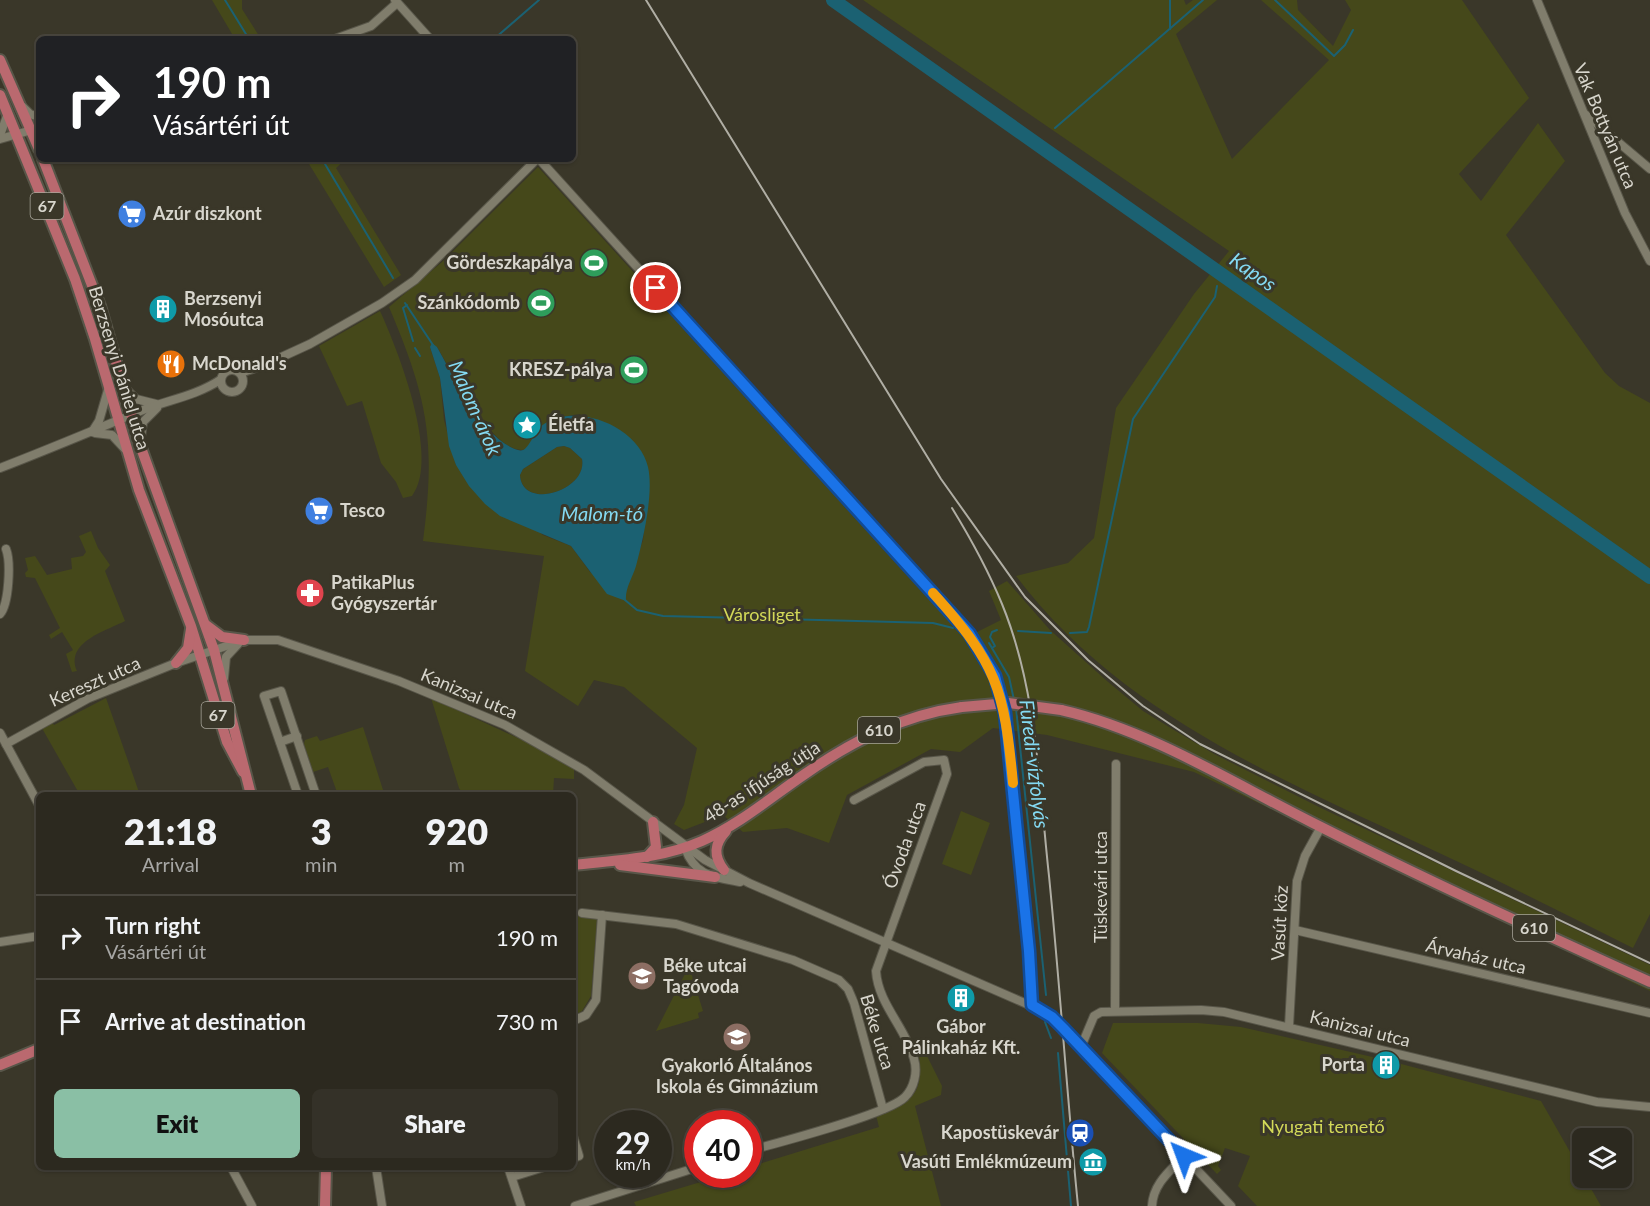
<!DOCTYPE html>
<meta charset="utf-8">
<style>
:root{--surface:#2c291f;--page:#343128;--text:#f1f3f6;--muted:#a6a6a4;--line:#48453d;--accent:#8abfa5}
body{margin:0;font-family:Lato,sans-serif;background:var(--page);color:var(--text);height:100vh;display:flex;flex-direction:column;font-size:22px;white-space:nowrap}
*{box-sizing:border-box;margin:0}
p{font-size:20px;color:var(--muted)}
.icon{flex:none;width:33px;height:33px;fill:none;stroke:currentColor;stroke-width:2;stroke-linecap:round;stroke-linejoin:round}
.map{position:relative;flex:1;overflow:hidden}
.details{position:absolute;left:36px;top:792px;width:540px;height:378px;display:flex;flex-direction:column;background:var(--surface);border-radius:9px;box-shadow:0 2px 4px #0004,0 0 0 2px var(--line)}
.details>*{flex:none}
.hud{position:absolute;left:36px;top:36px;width:540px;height:126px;border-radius:9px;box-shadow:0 2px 4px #0004,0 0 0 2px var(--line);background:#202124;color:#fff;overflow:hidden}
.fabs{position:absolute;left:1572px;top:1128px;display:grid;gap:12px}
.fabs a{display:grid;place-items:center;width:60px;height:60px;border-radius:9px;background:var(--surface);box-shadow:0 2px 4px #0004,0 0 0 2px var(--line);font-size:30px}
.speed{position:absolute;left:594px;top:1110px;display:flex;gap:12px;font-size:30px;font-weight:700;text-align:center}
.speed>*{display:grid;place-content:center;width:78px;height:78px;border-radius:50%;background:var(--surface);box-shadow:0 2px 4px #0004,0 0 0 2px var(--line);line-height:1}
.speed small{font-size:15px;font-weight:400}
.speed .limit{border:9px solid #d22;background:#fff;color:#111}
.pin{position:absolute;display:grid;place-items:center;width:51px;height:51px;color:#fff;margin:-26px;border:3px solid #fff;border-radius:50%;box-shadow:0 2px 6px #0007}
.me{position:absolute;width:66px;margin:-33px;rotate:316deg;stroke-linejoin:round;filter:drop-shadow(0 0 4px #0008)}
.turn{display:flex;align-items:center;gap:21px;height:126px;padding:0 18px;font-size:27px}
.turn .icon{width:78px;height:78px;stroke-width:2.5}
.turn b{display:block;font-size:42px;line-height:51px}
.eta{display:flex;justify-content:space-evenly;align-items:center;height:102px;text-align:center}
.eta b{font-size:36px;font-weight:800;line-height:42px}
.action{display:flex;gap:12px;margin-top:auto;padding:12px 18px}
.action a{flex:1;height:69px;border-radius:9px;background:var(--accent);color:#111;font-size:24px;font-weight:800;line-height:69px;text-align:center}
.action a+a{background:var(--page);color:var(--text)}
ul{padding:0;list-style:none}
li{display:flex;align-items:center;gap:18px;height:84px;padding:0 18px;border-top:2px solid var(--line)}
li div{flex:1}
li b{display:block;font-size:22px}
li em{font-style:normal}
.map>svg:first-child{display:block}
.green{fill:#45481a;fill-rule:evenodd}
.water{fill:#1b6172;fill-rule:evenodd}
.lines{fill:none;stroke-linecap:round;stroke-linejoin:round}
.stream{stroke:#1b6172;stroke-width:2}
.river{stroke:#1b6172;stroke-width:14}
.minor-casing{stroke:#585649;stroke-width:10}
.major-casing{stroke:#585649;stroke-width:14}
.minor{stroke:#807d6c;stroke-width:8}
.major{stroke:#ba696f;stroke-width:10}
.rail{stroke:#b0aea4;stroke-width:2}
.major-bridge-casing{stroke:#585649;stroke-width:14;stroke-linecap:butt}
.major-bridge{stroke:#ba696f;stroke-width:10}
.route-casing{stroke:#114b97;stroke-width:15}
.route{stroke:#1a73e8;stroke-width:10}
.slow{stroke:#f59e0b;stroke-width:10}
.labels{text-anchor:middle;stroke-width:6;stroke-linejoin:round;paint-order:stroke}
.shield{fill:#3a3729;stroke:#a9a69c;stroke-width:1.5}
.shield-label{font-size:16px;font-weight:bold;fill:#d8d6cd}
.street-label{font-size:18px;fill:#d8d6cd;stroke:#3a3729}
.poi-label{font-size:18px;font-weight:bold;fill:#d8d6cd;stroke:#3a3729;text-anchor:start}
.park-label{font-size:18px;fill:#d3d958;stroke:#3a3729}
.water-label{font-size:20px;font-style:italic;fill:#84daf3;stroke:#3a3729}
</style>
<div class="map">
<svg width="1650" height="1206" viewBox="0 0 1650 1206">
<rect width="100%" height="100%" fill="#3a3729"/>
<g class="green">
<path d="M212,0H242V9L261,39H235Z"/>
<path d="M863,0H1184L1186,5L1193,0H1217L1176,34L1232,159L1329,60L1261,0H1297L1298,10L1333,46L1351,10L1345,0H1462L1529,98L1459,174L1481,201L1538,123L1565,161L1506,235L1605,373L1619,386L1650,403V914L1633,948C1562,913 1492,877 1420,844C1273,776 1117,710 1016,576L1068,563L1094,538L1116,408L1194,294L1229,251Z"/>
<path d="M306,159H346L336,168L401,275L384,287Z"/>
<path d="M538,167L965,638L1001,620L989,591L1007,581L1050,630L1107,681L1143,711L1174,730L1214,754L1321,808L1650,965V991L1194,772L1047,735L993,728L960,752L931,749L847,795L829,843L787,828L743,832L723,815L684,830L674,824L684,805L697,748L624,687L594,680L578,706L525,671L544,556L423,541C436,441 428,399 389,307L442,262ZM430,347H437C450,368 498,465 529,448C534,426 559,416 580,414L649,480L643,540L625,592L590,572L571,546L543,535L456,465L444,420L440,378Z"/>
<path d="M380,311C398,350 441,459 412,496L403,498L396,482L381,463L362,401L347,406L319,346Z"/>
<path d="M564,446L570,448L582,459C588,491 522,511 520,475L523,469L557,447Z"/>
<path d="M91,531L98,548L110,565L105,571L125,621C106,631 65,642 77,671L72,672L66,654L73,650L62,632L51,639L49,635L60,628L35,578L26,577L25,573L28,570L25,558L35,556L47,575L72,569L71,558L83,556L86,552L79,536Z"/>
<path d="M106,698L140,795H80L43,730V726L51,721L54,725Z"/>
<path d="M431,698L548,752L574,768V779L554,778L553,795H463L459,788Z"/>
<path d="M363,727L384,793L338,795L328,767L313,772L304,744L305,740L317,736L320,741Z"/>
<path d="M961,811L990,823L971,875L942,864Z"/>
<path d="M573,880L574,904L581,917L597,919L591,996L582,1011L573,1016Z"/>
<path d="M689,966L703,1011L698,1013L699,1018L656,1031Z"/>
<path d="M1113,1023H1198L1241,1027L1390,1061L1541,1101L1601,1206H1257L1238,1186L1250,1156L1225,1148L1218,1166L1221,1170L1217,1174L1102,1053Z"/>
<path d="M922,1046L942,1086L941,1095L915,1106L941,1206H636L634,1202L724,1175L748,1174L749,1167L879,1127L876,1115C915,1102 925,1092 918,1049Z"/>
</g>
<path class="water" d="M432,343L437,347C453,375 484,441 518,450C529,454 532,432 544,424C578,402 639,427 648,467C654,493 643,540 636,566C632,579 625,588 626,601L607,594L571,546L500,516L485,504L469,486L456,465L449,446L440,378L430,347ZM564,446L570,448L582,459C588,491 522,511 520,475L523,469L557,447Z"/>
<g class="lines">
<g class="stream">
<path d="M225,0L249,39"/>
<path d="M1275,0L1334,56L1345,45L1353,30"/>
<path d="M1170,29V0"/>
<path d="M494,39L539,0"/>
<path d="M1055,128L1203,0"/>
<path d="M1034,144L1039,140"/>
<path d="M322,159L393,278"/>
<path d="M1219,279L1221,275"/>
<path d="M405,303L433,345"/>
<path d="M407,305L403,308L413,341"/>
<path d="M415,348L420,356"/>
<path d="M625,600L637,610L663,616L933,623L953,628"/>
<path d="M1018,631L1051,633"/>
<path d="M1070,633L1087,632L1089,627L1133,419L1215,297L1217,286"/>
<path d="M989,643L1009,677L1014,700"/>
<path d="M992,648L995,646L990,637L992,632L997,630"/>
<path d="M1016,708L1046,995"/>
<path d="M1045,1022L1051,1038"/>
<path d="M1058,1053L1071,1206"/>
</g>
<path class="river" d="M833,0L1650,577"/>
<g class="minor-casing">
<g id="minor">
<path d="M395,0L430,39"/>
<path d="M1537,0L1625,213L1650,261"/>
<path d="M335,39L371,26L397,3"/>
<path d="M23,107L30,114L39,117"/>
<path d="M1586,115L1650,169"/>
<path d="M0,135L7,116"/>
<path d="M0,139L39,128"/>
<path d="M539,159L969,633L995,677L1005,713L1028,933L1032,1005"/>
<circle cx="232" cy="381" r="11"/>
<path d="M240,373L262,366L310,344L382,303L415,280L537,159"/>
<path d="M126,389L136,399L156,404"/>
<path d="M92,432L99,421L108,390"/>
<path d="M95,433L112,435L125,449"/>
<path d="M141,437L143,422L157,408"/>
<path d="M0,468C47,450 92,431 138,412C166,400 194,397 220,380"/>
<path d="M0,614C9,604 11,562 6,549"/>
<path d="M224,678L226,657L238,644"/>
<path d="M0,733L39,805"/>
<path d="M280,742L297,736"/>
<path d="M6,744L89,698L176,663L244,640H278L399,681L505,725L584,770L705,860L749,883L1043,1011L1063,1028L1231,1206"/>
<path d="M298,795L264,696L281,691L316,795"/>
<path d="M685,848C695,876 713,877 740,882"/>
<path d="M582,913L676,924L793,960L839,980L848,989L854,1003L883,1109"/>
<path d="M1295,930L1650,1013"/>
<path d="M0,942L39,936"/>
<path d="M1115,1011L1116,764"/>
<path d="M573,1021L586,1015L596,1000L602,915"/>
<path d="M1289,1026L1297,881L1305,856L1321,827"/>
<path d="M1081,1047L1094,1016L1101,1012L1201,1010L1224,1012L1597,1102L1650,1107"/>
<path d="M573,1079V1114"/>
<path d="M573,1136L579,1156L573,1158"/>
<path d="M748,1151C777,1143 889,1114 905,1097C914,1088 918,1072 914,1059C906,1028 878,1004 876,971L947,774L944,760L924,762L854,800"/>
<path d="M231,1167L252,1206"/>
<path d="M376,1167L382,1206"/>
<path d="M508,1167L521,1206"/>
<path d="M512,1177L544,1167"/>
<path d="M575,1206L698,1167"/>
<path d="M1152,1206C1153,1184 1170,1171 1184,1156"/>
</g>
</g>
<g class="major-casing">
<g id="major">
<path d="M0,60L39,149"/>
<path d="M0,95L75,279L95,339L139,490L191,626L227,742L243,772"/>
<path d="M43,159L100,306L140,445L214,650L251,795"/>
<path d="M206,625L222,637L244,640"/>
<path d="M176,663L188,648L191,629"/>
<path d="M1061,710C1149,730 1233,783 1313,823C1424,879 1537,931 1650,982"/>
<path d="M647,857L656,847L653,822"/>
<path d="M573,865C617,860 661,859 702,841C740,824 771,797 805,774C854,740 903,715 962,707"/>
<path d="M620,865L715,877"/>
<path d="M724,870C713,856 714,844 726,831"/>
<path d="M0,1065L39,1049"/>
<path d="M325,1206L326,1167"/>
</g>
</g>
<use href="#minor" class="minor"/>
<use href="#major" class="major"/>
<g class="rail">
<path d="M646,0L941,479L1025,597L1088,660L1143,706L1200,744L1456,871L1650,963"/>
<path d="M952,508C971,539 988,570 1002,604C1037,689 1039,786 1049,876C1060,986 1067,1096 1078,1206"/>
</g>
<g class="major-bridge-casing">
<path id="major-bridge" d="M962,707L1008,703L1061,710"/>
</g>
<use href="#major-bridge" class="major-bridge"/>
</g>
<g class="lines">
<g class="route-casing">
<path id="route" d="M656,288L969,633L995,676L1005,713L1029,951L1032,1005L1052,1017L1063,1028L1184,1156"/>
</g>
<use href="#route" class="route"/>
<path class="slow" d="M933,593C997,664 1004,688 1013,783"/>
</g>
<defs>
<g id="supermarket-disc" transform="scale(1.5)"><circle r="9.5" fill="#3f7fe0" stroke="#3a3729"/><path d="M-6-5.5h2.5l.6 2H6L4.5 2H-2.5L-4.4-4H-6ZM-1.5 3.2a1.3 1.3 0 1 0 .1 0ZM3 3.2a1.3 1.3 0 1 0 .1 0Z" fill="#fff"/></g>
<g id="stadium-disc" transform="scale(1.5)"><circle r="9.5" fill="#2e9e5b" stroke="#3a3729"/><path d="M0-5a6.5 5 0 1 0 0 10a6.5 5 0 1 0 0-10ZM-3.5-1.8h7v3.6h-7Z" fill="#fff"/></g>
<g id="building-disc" transform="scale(1.5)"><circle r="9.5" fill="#0f9aa8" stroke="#3a3729"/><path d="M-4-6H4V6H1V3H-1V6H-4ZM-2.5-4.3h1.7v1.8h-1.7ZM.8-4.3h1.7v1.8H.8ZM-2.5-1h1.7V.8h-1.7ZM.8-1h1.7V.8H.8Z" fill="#fff"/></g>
<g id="restaurant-disc" transform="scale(1.5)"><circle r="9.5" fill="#e8710a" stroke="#3a3729"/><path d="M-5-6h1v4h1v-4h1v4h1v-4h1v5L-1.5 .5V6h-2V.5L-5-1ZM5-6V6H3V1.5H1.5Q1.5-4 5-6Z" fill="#fff"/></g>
<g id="sight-disc" transform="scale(1.5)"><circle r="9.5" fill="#0f9aa8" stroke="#3a3729"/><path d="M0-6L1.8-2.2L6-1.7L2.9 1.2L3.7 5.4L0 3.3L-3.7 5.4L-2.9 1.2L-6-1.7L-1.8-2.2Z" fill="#fff"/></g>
<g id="pharmacy-disc" transform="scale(1.5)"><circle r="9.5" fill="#e0444e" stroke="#3a3729"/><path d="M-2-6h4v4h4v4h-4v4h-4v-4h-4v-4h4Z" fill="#fff"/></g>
<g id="school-disc" transform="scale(1.5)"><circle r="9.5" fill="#8d6e63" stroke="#3a3729"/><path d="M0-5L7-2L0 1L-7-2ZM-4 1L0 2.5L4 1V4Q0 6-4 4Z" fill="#fff"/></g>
<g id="station-disc" transform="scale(1.5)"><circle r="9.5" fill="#1a4fb4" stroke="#3a3729"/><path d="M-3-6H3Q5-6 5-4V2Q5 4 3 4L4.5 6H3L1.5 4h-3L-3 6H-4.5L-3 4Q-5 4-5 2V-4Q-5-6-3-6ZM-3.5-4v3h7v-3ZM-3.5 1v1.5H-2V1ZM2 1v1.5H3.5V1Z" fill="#fff"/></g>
<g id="museum-disc" transform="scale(1.5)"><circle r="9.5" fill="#0f9aa8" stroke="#3a3729"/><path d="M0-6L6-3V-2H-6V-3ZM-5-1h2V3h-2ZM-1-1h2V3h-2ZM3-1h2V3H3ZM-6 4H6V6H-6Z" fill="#fff"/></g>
</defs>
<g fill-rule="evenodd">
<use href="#supermarket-disc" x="132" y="214"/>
<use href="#stadium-disc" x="594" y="263"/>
<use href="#stadium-disc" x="541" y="303"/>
<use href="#building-disc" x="163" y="309"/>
<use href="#restaurant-disc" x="171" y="364"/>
<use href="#stadium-disc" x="634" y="370"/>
<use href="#sight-disc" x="527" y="425"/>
<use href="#supermarket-disc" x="319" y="511"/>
<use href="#pharmacy-disc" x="310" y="593"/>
<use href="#school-disc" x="642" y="976"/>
<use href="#building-disc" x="961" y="998"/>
<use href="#school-disc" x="737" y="1037"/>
<use href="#building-disc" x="1386" y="1065"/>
<use href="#station-disc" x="1080" y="1133"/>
<use href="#museum-disc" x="1093" y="1162"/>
</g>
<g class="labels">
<g class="shield">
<rect x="30.5" y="193" width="33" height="26" rx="4.5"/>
<rect x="201.5" y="702" width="33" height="26" rx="4.5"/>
<rect x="858" y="717" width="42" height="26" rx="4.5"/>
<rect x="1513" y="915" width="42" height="26" rx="4.5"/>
</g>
<g class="shield-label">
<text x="47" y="212">67</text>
<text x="218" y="721">67</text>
<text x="879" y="736">610</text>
<text x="1534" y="934">610</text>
</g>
<g class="street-label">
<text transform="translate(1605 126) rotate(67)" y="6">Vak Bottyán utca</text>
<text transform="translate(119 368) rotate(73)" y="6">Berzsenyi Dániel utca</text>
<text transform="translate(95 682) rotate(-24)" y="6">Kereszt utca</text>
<text transform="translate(469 694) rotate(23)" y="6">Kanizsai utca</text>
<text transform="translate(762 782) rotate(-33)" y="6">48-as ifjúság útja</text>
<text transform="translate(905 845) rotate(-70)" y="6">Óvoda utca</text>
<text transform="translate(1101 887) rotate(-90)" y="6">Tüskevári utca</text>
<text transform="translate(1280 923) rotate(-87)" y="6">Vasút köz</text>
<text transform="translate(1476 957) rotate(13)" y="6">Árvaház utca</text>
<text transform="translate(1360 1029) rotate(14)" y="6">Kanizsai utca</text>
<text transform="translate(877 1032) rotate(73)" y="6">Béke utca</text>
</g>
<g class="poi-label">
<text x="153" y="220">Azúr diszkont</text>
<text x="573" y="269" text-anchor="end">Gördeszkapálya</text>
<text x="184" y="305">Berzsenyi<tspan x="184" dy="21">Mosóutca</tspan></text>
<text x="520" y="309" text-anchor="end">Szánkódomb</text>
<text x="192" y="370">McDonald's</text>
<text x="613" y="376" text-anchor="end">KRESZ-pálya</text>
<text x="548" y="431">Életfa</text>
<text x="340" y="517">Tesco</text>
<text x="331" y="589">PatikaPlus<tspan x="331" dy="21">Gyógyszertár</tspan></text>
<text x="663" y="972">Béke utcai<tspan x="663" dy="21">Tagóvoda</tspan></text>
<text x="961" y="1033" text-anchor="middle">Gábor<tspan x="961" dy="21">Pálinkaház Kft.</tspan></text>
<text x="1365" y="1071" text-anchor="end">Porta</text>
<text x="737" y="1072" text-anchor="middle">Gyakorló Általános<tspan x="737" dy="21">Iskola és Gimnázium</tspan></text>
<text x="1059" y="1139" text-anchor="end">Kapostüskevár</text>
<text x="1072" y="1168" text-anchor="end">Vasúti Emlékmúzeum</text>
</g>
<g class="park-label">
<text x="762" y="621">Városliget</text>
<text x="1323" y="1133">Nyugati temető</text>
</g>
<g class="water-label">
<text transform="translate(1253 272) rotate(35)" y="7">Kapos</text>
<text transform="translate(475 408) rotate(66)" y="7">Malom-árok</text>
<text x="602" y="521">Malom-tó</text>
<text transform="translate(1034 764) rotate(83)" y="7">Füredi-vízfolyás</text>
</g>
</g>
</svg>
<div class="fabs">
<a><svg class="icon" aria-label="layers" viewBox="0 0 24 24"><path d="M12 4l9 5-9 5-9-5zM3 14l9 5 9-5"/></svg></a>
</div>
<div class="speed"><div>29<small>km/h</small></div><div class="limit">40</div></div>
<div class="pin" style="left:656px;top:288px;background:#d93025"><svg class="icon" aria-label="arrive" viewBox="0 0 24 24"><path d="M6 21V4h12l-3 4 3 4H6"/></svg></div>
<svg class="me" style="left:1184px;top:1156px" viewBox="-20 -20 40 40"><path d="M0-17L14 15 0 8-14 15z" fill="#1a73e8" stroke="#fff" stroke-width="4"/></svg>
<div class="hud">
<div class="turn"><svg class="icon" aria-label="right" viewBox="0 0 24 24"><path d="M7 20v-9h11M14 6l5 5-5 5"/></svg><div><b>190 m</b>Vásártéri út</div></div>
</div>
<section class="details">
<div class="eta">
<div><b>21:18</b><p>Arrival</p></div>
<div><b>3</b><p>min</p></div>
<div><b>920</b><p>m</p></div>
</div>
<ul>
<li><svg class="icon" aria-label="right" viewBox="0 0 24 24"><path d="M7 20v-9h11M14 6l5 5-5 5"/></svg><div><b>Turn right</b><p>Vásártéri út</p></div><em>190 m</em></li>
<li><svg class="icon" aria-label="arrive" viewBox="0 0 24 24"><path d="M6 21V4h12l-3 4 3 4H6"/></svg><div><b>Arrive at destination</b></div><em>730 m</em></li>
</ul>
<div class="action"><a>Exit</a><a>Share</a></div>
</section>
</div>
